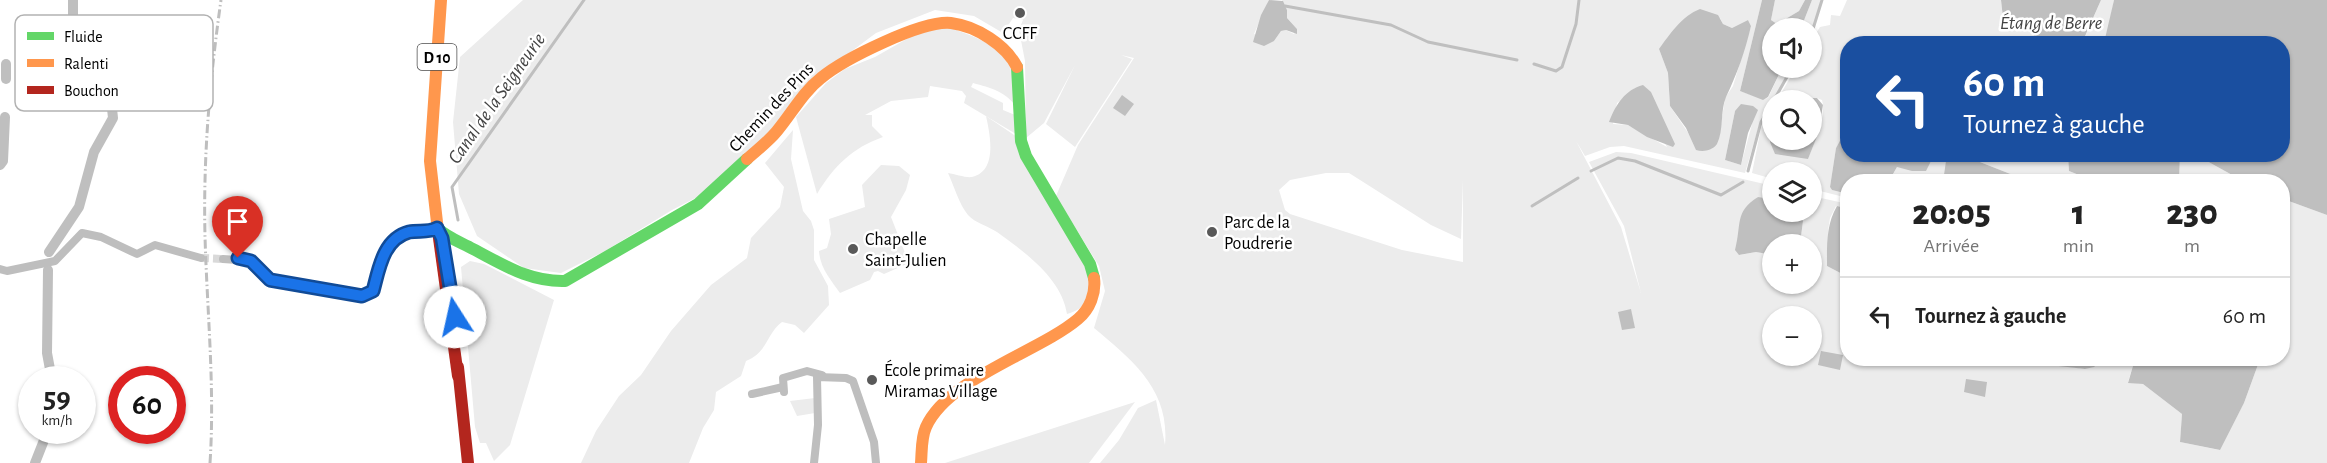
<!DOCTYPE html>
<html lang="fr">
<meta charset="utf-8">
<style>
:root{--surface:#fff;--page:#f6f6f6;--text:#222;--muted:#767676;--line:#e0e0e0}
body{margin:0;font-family:"Alegreya Sans",sans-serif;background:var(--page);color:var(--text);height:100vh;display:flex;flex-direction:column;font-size:22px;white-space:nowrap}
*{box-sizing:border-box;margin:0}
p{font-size:20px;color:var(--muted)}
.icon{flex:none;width:33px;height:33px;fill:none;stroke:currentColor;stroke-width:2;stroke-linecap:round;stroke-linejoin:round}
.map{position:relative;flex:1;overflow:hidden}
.sheet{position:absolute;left:1840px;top:174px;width:450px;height:192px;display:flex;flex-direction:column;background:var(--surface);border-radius:24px;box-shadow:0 2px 4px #0004}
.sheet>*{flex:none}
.hud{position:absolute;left:1840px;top:36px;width:450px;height:126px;border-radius:24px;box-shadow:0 2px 4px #0004;background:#1a4fa0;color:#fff;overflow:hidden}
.fabs{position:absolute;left:1762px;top:18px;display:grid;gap:12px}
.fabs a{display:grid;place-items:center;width:60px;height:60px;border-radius:50%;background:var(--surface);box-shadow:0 2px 4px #0004;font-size:30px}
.speed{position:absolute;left:18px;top:366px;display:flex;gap:12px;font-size:30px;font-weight:700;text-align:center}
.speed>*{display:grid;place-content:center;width:78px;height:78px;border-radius:50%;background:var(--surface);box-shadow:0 2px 4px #0004;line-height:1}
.speed small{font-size:15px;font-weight:400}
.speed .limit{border:9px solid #d22;background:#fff;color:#111}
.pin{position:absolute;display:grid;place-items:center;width:51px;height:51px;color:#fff;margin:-62px -26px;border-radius:50% 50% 50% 0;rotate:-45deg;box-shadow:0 0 6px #0007}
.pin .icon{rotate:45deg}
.me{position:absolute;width:66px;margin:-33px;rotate:350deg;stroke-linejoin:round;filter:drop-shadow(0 0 4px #0008)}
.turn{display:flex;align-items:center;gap:21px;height:126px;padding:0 24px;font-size:27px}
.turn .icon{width:78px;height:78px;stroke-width:2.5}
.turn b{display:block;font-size:42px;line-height:51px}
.eta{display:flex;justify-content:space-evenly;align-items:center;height:102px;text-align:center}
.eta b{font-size:36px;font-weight:800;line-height:42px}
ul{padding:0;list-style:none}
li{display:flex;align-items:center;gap:18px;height:78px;padding:0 24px;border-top:2px solid var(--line)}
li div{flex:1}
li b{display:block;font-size:22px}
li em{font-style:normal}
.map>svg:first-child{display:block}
.green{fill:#ececec;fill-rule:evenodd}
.water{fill:#bfbfbf}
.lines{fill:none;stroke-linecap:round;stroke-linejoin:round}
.stream{stroke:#bfbfbf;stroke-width:3}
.canal{stroke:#bfbfbf;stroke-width:10}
.street-tunnel{stroke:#d9d9d9;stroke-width:8;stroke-dasharray:8 4;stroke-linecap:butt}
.street{stroke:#bebebe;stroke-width:8}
.fast{stroke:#63d668;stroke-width:12}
.slow{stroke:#ff974d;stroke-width:12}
.jam{stroke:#b3261e;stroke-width:12}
.rail{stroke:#bebebe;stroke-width:3;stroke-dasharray:9 3 1.5 3;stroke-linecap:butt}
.route-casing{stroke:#114b97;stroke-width:15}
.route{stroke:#1a73e8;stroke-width:10}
.poi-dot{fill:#595959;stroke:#fff;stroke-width:2}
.labels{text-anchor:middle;stroke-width:5;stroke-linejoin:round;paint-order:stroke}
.shield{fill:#fff;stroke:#4c4c4c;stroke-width:1.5}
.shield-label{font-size:16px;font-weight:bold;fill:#000}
.poi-label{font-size:18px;fill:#000;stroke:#fff;text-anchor:start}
.street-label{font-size:18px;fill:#000;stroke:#fff}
.water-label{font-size:20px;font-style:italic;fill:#444;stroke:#fff}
.key{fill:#fff;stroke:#b2b2b2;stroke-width:1.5}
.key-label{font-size:16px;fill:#000}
</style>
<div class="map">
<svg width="2327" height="463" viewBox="0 0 2327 463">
<rect width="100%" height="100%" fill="#fff"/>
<g class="green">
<path d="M523,0H1269L1254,34L1274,41L1281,31L1286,30L1294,34L1297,29L1287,18V10L1282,0H1762L1740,91L1763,99L1768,98L1782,68H1791L1760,122L1745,173L1624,146L1610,147L1585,156L1576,141L1621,227L1641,293L1624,226L1589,162L1616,152L1631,153L1773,186V199L1758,197L1742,228L1740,255L1756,252L1773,255V284H1812V244H1800L1803,221L1798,212H1812V196L1848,204V209L1836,206L1830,218L1828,231L1827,266L1848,277V358L2015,359L2085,369L2101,363L2103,359H2135L2128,382L2143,384L2182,414L2180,442L2219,450L2244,403L2260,359L2283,358V199L2327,215V463H1100L1119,440L1138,408L1156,400L1165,445C1170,389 1132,360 1094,328L1105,291L1099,266L1056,196L1078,145L1134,58L1121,55L1132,59L1075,147L1046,124L1075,65L1044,123L1026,138L1025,61L1019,30L1023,20L1013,18L1003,33L974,16L935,10L876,33L813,80L770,133L715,188L672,210L605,251L561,273L524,268L477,236L459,194L453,122L460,57ZM1720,18L1723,24L1732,28L1748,20L1751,26L1733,86L1725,98L1720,131L1693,140L1670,106L1668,73L1659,49ZM1635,88L1667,147L1628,125L1613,124L1617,103ZM1735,111L1752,124L1741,165L1725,160ZM1326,173H1349L1431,225L1461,239L1463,180V262L1402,250L1290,214L1285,210L1279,190L1290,180ZM1773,316H1812V356H1773Z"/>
<path d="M1775,0H1805L1799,11L1777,24L1771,20Z"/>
<path d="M1812,0H1821L1812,30L1801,28Z"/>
<path d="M1847,0H2001L2003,18L2015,25H2025L2035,37L2033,44H1848V128L1836,148L1830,187L1832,190L1848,194V198L1812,189V172H1773V179L1752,173L1761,128L1773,108L1770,142L1808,159C1814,143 1827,117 1822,100L1817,98L1777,100L1796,68H1812V40L1820,27L1830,25L1831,15L1840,16Z"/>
<path d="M2101,0H2114L2106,41L2104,43L2082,44Z"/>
<path d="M949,27C971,36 1003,45 1012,68C1017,78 1015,95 1016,106C1004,91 991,88 973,83L971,87L1003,103V110L1015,115L1016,134L964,103L966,96L962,91L930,86L928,97L891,101L865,115H872V126L883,137C852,148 834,166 817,194L796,117L826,83L845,69L875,57L919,32Z"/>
<path d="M986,116L1017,137L1090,274C1091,294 1088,308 1067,314C1062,279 1025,252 997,232C988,226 975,223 968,215C959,204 954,186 948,173C955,174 966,178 972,177C998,171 990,134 986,116Z"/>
<path d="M793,130L791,159L803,211L811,221L814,230V260L828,286L829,305L804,333L795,325L782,322C766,334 768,352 746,361L741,376L716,392L714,410L703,428L689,463H581L596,431L619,396L641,375L671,331L711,285L747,258L751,238L780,207L784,187L765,163Z"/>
<path d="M1934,154L2068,155L2069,171L2094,181H2012L2013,175L1962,155L1949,178L1964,181L1889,182L1897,167L1923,171Z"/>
<path d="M2180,154L2196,155L2243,181L2179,182Z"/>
<path d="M881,165L899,166L910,175L906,190L891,217L909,263L884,274L878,271L874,272L870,280L840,293C831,280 820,268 819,251L827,248L831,234L829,219L865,207L862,185Z"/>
<path d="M470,261L484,264L554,300L510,445L494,461L486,443H480L475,427L461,267Z"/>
<path d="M815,398V413L797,416L790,401Z"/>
<path d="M1135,402L1089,463H945Z"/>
</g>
<g class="water">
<path d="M1269,0L1283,1L1287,10V18L1297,29V34L1286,30L1281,31L1274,41L1264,46L1253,42L1261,15Z"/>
<path d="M1762,0H1775L1771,20L1777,24L1799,11L1805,0H1812L1801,28H1773V68H1782L1768,97L1763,100L1740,91Z"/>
<path d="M2001,0H2101L2082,43L2033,44L2035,37L2025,25H2015L2003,18Z"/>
<path d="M2114,0H2327V215L2283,199V182L2243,181L2196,155L2283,154V44H2162L2156,39L2152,43H2104Z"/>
<path d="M1700,9L1718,15L1723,24L1732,28L1748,20L1751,26C1745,52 1737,74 1726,97C1720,111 1724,130 1717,144C1712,151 1703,152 1696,150L1686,128L1670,106L1668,73L1659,49C1670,34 1682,16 1700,9Z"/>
<path d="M1643,85L1651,92L1675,144L1673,147L1647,137L1628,125L1609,122C1616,104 1625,90 1643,85Z"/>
<path d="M1122,95L1134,104L1125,116L1113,108Z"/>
<path d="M1805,98H1817L1823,105L1818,134L1808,159L1775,154L1770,142L1773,125V140H1812V100H1802Z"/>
<path d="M1741,104L1753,106L1758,110L1748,133L1741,165L1725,160L1735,111Z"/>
<path d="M1847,128L1848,154L1934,155L1926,171H1912L1897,167L1889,181L1848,182V194L1832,190L1830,187L1836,148Z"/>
<path d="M1962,155L2013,175L2012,181H1987L1984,177L1982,182L1964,181L1944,175L1946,161Z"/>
<path d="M2068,155H2180L2179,181H2094L2069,171Z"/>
<path d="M1758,197L1773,199V212H1798L1803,221L1800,244H1773V255L1756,252L1739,255L1735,250C1742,224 1734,212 1758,197Z"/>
<path d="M1837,206L1848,209V277L1827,266C1827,245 1826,225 1837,206Z"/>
<path d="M1631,309L1635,328L1622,330L1618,312Z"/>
<path d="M1821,351L1843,355L1840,370L1818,365Z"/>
<path d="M1998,359L2103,358V359L2094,367L2085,369Z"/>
<path d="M2135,359V358L2260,359L2244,403L2220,450L2180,442L2182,414L2143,384L2128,383Z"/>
<path d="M1966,379L1987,382L1985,397L1964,392Z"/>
</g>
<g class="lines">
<g class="stream">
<path d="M1285,6L1391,25L1428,42L1517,60"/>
<path d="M1812,32L1822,0"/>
<path d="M1534,64L1556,71L1562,67L1576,24L1579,0"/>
<path d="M1774,100L1792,68"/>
<path d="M1591,171L1618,158L1635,161L1721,195L1743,182"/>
<path d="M1748,171L1761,122L1773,102"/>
<path d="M1532,206L1578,178"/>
<path d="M458,220L452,187L584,0"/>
</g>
<g class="canal">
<path d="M6,79V64"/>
<path d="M0,165L3,161L5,117"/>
<path d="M49,252L79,207L94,152L113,118L111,99L90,78L78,56L73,25V0"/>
<path d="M48,270L47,353L52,380"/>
<path d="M35,463L48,430"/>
</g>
<path class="street-tunnel" d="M201,258L223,259"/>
<g class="street">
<path d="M223,259L251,261L270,280L362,296L373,291L389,244L408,233L437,228L440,232"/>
<path d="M0,269L7,271L55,261L82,233L101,237L137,254L155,245L201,258"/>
<path d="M784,392L783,378L807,371L822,375"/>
<path d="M752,394L783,387"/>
<path d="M814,463L818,425L817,377L846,378L853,381L874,442L876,463"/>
</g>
<g class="fast">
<path d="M1017,67L1021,141L1026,156L1090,264L1094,278"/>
<path d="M437,228C448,238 460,242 473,249C504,265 529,282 565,281L698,204L747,159"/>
</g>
<g class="slow">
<path d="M747,159C757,150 769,141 777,131C792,113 803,92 821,78C844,59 922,20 951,23C976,26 1006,45 1017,67"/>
<path d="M438,231L430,161L441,0"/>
<path d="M921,463C922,451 921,438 926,427C948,378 1039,352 1078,319C1090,309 1096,293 1094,278"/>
</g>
<g class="jam">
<path d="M438,231L458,376"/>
<path d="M458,367L468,463"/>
</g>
<path class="rail" d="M210,463C215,387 207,311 205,236C203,156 210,78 221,0"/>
</g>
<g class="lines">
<g class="route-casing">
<path id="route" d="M238,258L251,261L270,280L362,296L373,291C379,269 383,239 409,232C419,230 428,233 437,228L442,238L455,317"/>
</g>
<use href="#route" class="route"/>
</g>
<g class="poi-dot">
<circle cx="1020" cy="13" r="6"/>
<circle cx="1212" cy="232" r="6"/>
<circle cx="853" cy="249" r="6"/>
<circle cx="872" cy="380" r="6"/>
</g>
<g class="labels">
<rect class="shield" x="417.5" y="44" width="39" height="26" rx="4.5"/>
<g class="shield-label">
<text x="437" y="63">D 10</text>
</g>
<g class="poi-label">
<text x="1020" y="39" text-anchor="middle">CCFF</text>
<text x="1224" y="228">Parc de la<tspan x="1224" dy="21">Poudrerie</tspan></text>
<text x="865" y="245">Chapelle<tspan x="865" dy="21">Saint-Julien</tspan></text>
<text x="884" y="376">École primaire<tspan x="884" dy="21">Miramas Village</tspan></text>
</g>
<g class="street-label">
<text transform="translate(771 107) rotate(-47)" y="6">Chemin des Pins</text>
</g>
<g class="water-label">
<text x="2051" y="29">Étang de Berre</text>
<text transform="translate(496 98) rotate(-55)" y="7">Canal de la Seigneurie</text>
</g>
</g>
<rect x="15" y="15" width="198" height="96" rx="9" class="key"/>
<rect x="27" y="32" width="27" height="8" fill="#63d668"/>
<rect x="27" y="59" width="27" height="8" fill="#ff974d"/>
<rect x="27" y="86" width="27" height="8" fill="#b3261e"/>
<g class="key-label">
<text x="64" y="42">Fluide</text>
<text x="64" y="69">Ralenti</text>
<text x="64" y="96">Bouchon</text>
</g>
</svg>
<div class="fabs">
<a><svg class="icon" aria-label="sound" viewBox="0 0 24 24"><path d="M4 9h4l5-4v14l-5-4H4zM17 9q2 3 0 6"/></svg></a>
<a><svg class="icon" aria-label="search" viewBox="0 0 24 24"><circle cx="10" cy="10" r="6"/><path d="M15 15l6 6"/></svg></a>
<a><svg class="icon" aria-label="layers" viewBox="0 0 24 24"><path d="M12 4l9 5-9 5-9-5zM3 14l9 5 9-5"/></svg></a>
<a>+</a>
<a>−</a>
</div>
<div class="speed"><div>59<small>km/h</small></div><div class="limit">60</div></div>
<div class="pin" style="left:238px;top:258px;background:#d93025"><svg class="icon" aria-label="arrive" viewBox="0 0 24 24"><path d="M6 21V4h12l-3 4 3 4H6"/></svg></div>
<svg class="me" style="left:455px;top:317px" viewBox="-20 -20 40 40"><circle r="19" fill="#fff"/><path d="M0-13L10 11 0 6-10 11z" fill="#1a73e8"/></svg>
<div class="hud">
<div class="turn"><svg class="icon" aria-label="left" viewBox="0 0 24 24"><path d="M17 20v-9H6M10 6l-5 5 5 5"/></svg><div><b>60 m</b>Tournez à gauche</div></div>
</div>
<section class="sheet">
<div class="eta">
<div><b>20:05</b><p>Arrivée</p></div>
<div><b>1</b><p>min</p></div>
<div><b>230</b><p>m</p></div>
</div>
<ul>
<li><svg class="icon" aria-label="left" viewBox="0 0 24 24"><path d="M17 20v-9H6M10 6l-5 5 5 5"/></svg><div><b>Tournez à gauche</b></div><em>60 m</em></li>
</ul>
</section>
</div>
